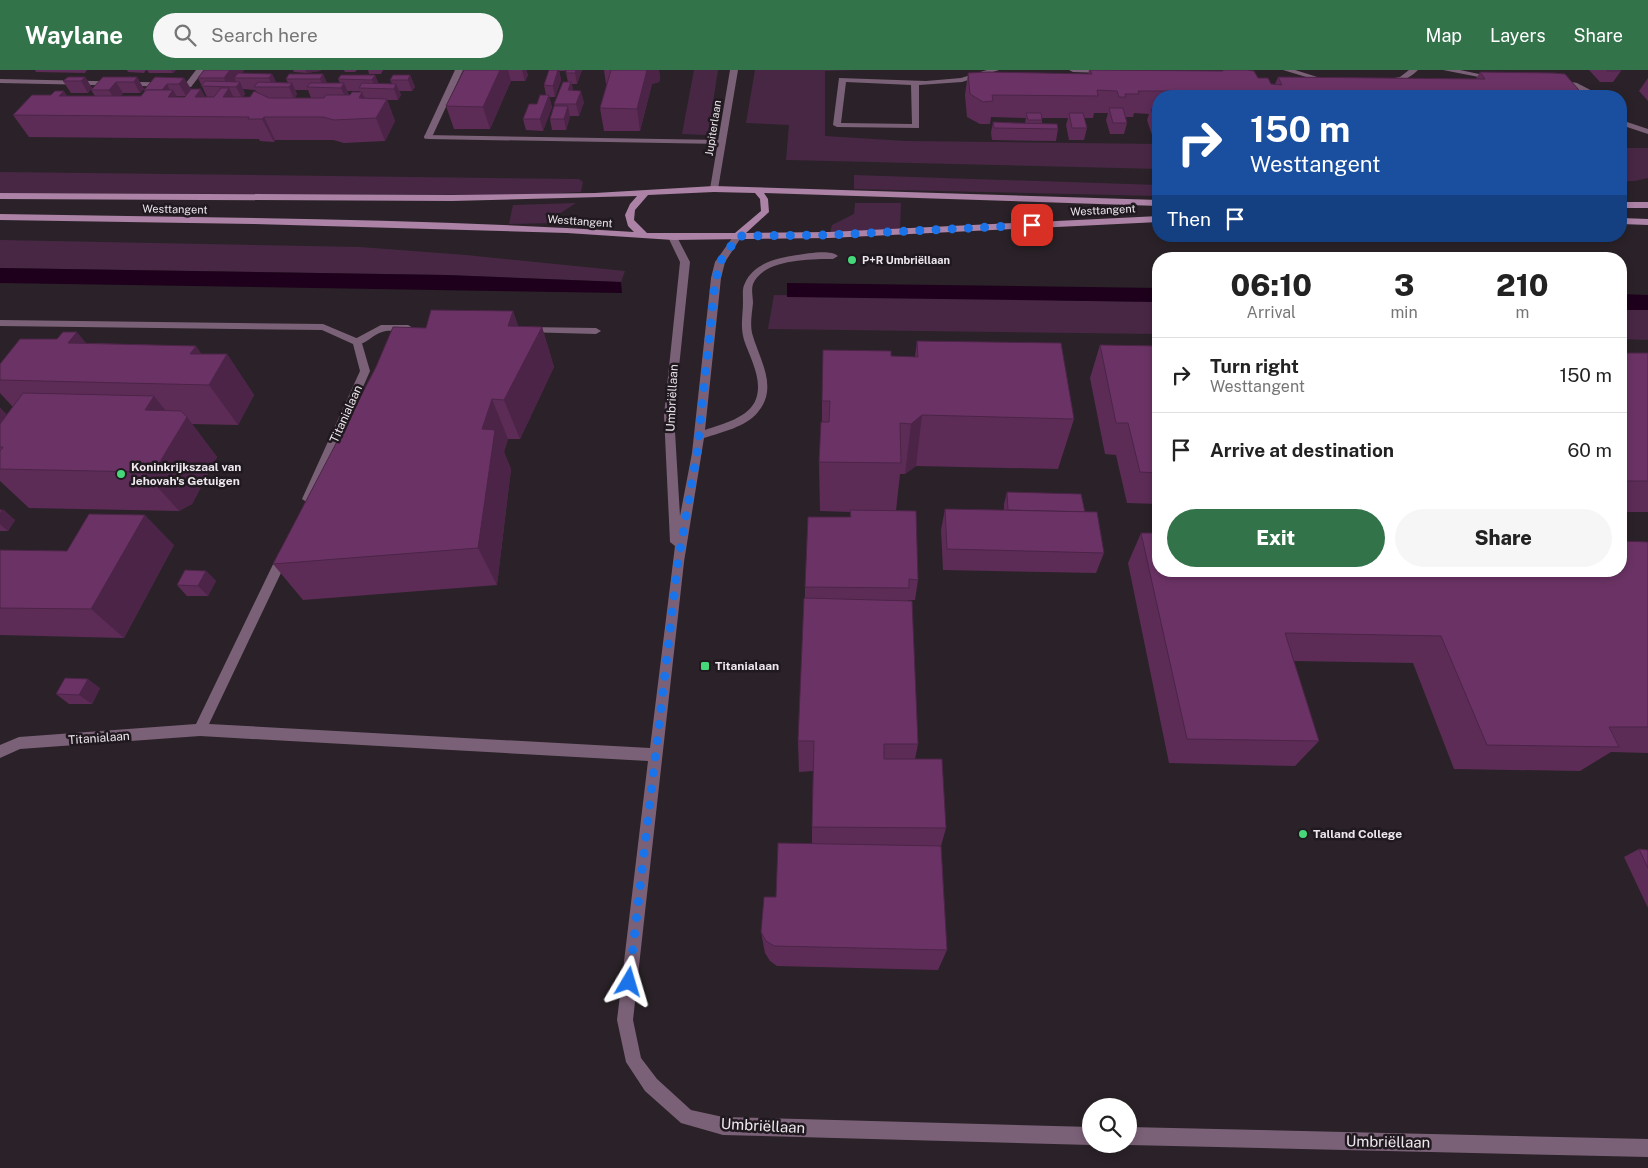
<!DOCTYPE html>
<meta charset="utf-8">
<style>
:root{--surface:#fff;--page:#f6f6f6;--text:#222;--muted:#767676;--line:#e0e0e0;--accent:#32734a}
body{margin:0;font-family:"Public Sans",sans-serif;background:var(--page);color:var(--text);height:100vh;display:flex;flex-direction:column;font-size:19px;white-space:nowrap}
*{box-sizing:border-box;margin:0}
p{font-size:16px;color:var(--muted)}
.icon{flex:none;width:28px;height:28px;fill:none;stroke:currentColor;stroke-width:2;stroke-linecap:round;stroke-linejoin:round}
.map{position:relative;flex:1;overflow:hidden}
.details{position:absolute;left:1152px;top:182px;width:475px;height:325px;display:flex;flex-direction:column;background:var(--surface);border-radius:20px;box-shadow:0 2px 8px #0003}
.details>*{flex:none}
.top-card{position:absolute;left:1152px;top:20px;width:475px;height:152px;border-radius:20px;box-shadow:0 2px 8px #0003;background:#1a4fa0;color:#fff;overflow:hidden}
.fabs{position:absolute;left:1082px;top:1028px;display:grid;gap:10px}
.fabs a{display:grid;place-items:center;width:55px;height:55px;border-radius:50%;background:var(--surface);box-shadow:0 2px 8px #0003;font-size:25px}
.pin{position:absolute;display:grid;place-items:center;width:42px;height:42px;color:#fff;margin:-21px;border-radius:10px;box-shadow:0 2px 8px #0006}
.me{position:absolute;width:55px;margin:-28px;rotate:7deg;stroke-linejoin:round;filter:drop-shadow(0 0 4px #0008)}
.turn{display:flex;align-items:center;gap:18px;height:105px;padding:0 15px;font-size:22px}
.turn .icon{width:65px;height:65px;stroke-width:2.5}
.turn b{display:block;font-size:35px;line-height:42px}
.then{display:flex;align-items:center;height:48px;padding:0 15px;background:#0003;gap:10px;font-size:19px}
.eta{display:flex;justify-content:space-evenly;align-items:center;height:85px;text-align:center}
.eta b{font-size:30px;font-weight:800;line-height:35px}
.cta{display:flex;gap:10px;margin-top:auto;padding:10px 15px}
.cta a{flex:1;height:58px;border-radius:30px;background:var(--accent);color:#fff;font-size:20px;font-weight:800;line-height:58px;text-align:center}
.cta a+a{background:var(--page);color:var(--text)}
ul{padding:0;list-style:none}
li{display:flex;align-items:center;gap:15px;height:75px;padding:0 15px;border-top:1px solid var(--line)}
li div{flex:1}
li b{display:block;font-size:19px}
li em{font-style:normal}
header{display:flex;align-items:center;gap:30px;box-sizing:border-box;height:70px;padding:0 25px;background:var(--accent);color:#fff}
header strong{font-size:24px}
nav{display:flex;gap:28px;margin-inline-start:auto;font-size:18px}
.search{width:350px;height:45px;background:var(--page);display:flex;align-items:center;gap:12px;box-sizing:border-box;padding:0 18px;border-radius:28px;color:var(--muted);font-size:19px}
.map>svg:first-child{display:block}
.green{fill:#482745}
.water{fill:#1e001c}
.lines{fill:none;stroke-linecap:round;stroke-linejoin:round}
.service{fill:#7b6177;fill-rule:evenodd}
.pedestrian{fill:#7b6177;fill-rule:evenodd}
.minor{fill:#7b6177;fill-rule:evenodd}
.secondary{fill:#ac82a6;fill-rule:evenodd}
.wall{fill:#5c2c57;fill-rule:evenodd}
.shaded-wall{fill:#4b2447}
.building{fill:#6b3365;stroke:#4b2447}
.route{stroke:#1a73e8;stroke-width:9;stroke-dasharray:0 16.2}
.poi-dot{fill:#46d77a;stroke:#20191f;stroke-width:2}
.labels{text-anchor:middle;stroke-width:5;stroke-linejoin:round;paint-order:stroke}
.far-street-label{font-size:11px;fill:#ece7ec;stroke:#20191f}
.far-poi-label{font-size:11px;font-weight:bold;fill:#ece7ec;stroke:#20191f;text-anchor:start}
.street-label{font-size:12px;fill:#ece7ec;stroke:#20191f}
.poi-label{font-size:12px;font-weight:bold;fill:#ece7ec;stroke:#20191f;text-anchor:start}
.near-street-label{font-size:15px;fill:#ece7ec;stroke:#20191f}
</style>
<header>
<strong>Waylane</strong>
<div class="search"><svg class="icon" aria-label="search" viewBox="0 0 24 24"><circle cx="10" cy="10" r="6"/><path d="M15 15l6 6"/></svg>Search here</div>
<nav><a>Map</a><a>Layers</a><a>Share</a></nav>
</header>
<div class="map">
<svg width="1648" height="1098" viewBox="0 0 1648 1098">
<rect width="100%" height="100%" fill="#2a2228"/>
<g class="green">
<path d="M694,0H718L708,65L682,64Z"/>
<path d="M755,0H857L825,1V66L906,71L1159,74V99L786,90L789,55L746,53Z"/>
<path d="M1621,78H1648V108L1635,111H1621Z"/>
<path d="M0,102L579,109L583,112L581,122L524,125L0,123Z"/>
<path d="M854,105L1159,115V126L854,119Z"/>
<path d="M576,133L559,144L555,153L509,154L513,135Z"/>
<path d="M855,133H901L900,159L830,163L832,155L854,144Z"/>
<path d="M0,170L360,177L466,185L625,201L621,212L447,205L0,198Z"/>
<path d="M774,225L1159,232V264L768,259Z"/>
<path d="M1621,240H1648V270L1621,269Z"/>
</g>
<g class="water">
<path d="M0,198L447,205L621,212L622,223L0,213Z"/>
<path d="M787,213L1159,218V232L787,227Z"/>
<path d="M1621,224L1648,225V240H1621Z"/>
</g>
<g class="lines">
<g class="service">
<path d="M987,0H999L962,12L919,15V58L837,57L833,55L839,8L926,11L961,8ZM846,12L911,15L912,54L841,53Z"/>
<path d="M1443,0H1460L1498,8L1494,10Z"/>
<path d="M1556,9L1577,13L1602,26C1587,27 1571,17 1556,13Z"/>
<path d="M1621,50L1648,59V64L1621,55Z"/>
<path d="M425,65L722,70L726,72L722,74L428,69L424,67Z"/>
<path d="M381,255H408L413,258C405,265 392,258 382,262C372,265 364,277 353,274V270Z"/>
<path d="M526,257L596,258L601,261L596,264L523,262V258Z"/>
</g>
<path class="pedestrian" d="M455,0H463L432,67L425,69L424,67Z"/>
<g class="minor">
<path d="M196,0H204L191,17H188L0,13V9L186,13Z"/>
<path d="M730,0H738L718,119L714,122L710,119Z"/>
<path d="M1069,0H1109L1110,1L1106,3L1073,2Z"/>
<path d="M1283,0H1295L1330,11L1326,13Z"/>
<path d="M1409,0H1418C1410,8 1395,17 1384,10L1400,7Z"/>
<path d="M738,163L742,166L725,192L721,208L705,360C722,354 749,348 756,329C763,309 750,288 744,270C740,256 743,245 743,232C743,225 742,218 745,213C754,193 777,188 797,185C807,184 830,179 838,186L833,189C811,189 763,189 753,214C751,220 753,227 753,233C752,243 750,253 752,263C759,289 779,317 758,342C746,357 722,362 704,368L684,492L633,950L641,988L657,1009L691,1040L723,1047L1091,1057V1074H1093L1091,1075L723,1065L681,1053L645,1021L626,992L617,950L648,691L200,666L20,679L0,688V675L19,667L196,654L278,484L280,481H288L290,484L209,654L650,678L675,476L670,472L664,345L680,192L668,167L670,165H676L690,192L674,345L680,446L692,383L711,208L715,192L735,164Z"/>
<path d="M0,250L323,254L361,270L370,301L314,429L308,433L302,429L360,301L353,274L322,260L0,256Z"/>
<path d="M1129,1057L1648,1069V1087L1129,1075L1127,1074H1129Z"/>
</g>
<g class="secondary">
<path d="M714,116L1159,130V136L764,123L768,129L769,142L746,163L829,162L1159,146V152L829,168L673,170L567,163L253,154L0,150V144C211,148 423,148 634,162L628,156L625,145L630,134L637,126L452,131L0,129V123L452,125L595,123ZM714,122L755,123L760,129L761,141L735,163H647L634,150L635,140L648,125Z"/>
<rect x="1621" y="132" width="27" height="6"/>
<path d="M1621,148L1648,149V155L1621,154Z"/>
</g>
</g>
<g class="wall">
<path d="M35,0H87L85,3L36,2Z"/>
<path d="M127,0H146L144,3L128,2Z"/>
<path d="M147,0H176L173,3H149Z"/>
<path d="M244,0L242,3L272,4L276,12L288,13L286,9L323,4L327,13H340L338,9L375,5L378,14H392L390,10L410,5L415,17L412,21H399L401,25L398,30H387L395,51L385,71L344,73L333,70H275L274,72L260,71L259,69L29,67L13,45L67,26H95L91,20L103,7H137L144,19L140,23H123L121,26H141L145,22L144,20L184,8L191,19L206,27H207L198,8ZM243,19L255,20L257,22L250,27H243L245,24ZM295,20H308L311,28H295L297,24ZM347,21H360V22L349,25ZM176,26H186L185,27H177Z"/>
<path d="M293,0H321L320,1L307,3L294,2Z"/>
<path d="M344,0H357L355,2H345Z"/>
<path d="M368,0H383L381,4H369Z"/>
<path d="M464,0H526L528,5L525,11H511L490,59H454L446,36Z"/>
<path d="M549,0H565V1H559L561,10L555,27H549L552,37L543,61L526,60L523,49L546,25L544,15Z"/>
<path d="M566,0H582L577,14H572L573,21L584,32L579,46H570V47L566,60H552L550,49L555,36L554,34L568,12L566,3Z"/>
<path d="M604,0H660H659L660,9L659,12L652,14L640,61H604L600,38L607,14H606Z"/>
<path d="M1089,0L1222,1L1223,0H1247L1258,8L1271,14H1275L1278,7L1476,9L1480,2L1584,26H1159V65H1152L1147,50L1149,44L1134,43L1133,47H1126L1127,53L1124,64H1110L1106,50L1108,43H1094L1093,48H1084L1087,58L1084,70H1069L1066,55L1068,48H1042V53L1058,59L1056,71L992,70L991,63L993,52L1025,53L1026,48L991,47L990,54H980L967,47L965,25L968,3L1088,4Z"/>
<path d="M1589,0H1620L1621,1L1613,12H1600Z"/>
<path d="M85,7L92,18L88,23H71L63,11Z"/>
<path d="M1648,8V31L1639,21Z"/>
<path d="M513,241L518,256L542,257L554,297L520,369H508L504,382L511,399L497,515L303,530L273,494Z"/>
<path d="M917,271L1074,349L1058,399L916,396L905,404H900L896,441L918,510L915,530H908L918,674L915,689L946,758L941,776L947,880L938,900L777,896L770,891L765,883L761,862L776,827L812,774V757L813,701L799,702L798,671L805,528V517L850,447V442L820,441L819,392L822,352V331L891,286L915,287Z"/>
<path d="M86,273L196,276L201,284H227L254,325L238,355L192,354L217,387L192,434L179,441L29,438L0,411V338L7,345L13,337L0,323V294Z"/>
<path d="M1100,275L1159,276V434L1127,433L1116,385L1105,384L1090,308Z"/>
<rect x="1621" y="283" width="27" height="159"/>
<path d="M1007,422L1085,442L1104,483L1096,503L943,500L941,460L945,439L1004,440V434Z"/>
<path d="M0,439L15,450L8,461H0Z"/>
<path d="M1141,463L1159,501L1648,472V683L1611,682L1580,701L1454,699L1413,593L1294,591L1319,671L1295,696L1169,693L1128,493Z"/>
<path d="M174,475L124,568L0,565V480L67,481Z"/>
<path d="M206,501L216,511L208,526H187L177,515Z"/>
<path d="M100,618L92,634H69L56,624Z"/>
<path d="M1639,779L1648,780V838L1624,787Z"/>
</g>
<g class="shaded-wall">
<path d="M171,0H176L173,3Z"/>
<path d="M230,0H244L239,8H234L236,11L232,17H228L224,8Z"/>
<path d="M306,0H321L320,1L307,3Z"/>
<path d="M500,0H508L511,11L490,59L483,37Z"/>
<path d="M522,0H526L528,5L525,11Z"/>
<path d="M558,0H559L561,10L555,27L553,16Z"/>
<path d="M576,0H582L577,14L575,3Z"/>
<path d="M647,0H660H659L660,9L659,12L652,14L640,61L637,39Z"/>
<path d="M272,4L277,15L273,17L269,8Z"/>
<path d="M323,4L328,16L324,18L320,9Z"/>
<path d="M375,5L380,16L376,18L372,10Z"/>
<path d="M410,5L415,17L412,21L408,10Z"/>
<path d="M85,7L92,18L88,23L81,11Z"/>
<path d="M137,7L144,19L140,23L134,12Z"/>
<path d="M184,8L191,19L186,26L179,14Z"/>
<path d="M116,12L123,23L116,32L109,20Z"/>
<path d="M240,12L245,24L242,28L236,17Z"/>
<path d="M571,12L574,23L568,20Z"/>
<path d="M292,13L297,24L294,29L289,17Z"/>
<path d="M344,13L349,25L346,29L341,18Z"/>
<path d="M167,14L171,22L173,20L186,43L161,20Z"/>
<path d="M396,14L401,25L398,30L394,19Z"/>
<path d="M229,18L241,41L223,27Z"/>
<path d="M201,19L214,42L195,27Z"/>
<path d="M64,21L79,43L59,26Z"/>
<path d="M581,21L584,32L579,46L576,34Z"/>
<path d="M362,22L372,45L359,28Z"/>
<path d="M549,25L552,37L543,61L540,49Z"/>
<path d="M387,29L395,51L385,71L376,48Z"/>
<path d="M568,36L570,47L566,60L564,49Z"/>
<path d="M264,47L275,70L274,72L262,49Z"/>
<path d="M513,241L527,282L542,257L554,297L520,369L504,330L508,256Z"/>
<path d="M77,262L110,302L68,273Z"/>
<path d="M196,276L215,304L227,284L254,325L238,355L209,315L190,284Z"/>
<path d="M154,326L180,359L187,347L217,387L192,434L179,441L144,402L145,340Z"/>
<path d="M492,329L508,369L504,382L511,399L497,515L478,478L482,359Z"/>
<path d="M0,338L7,345L0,355Z"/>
<path d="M922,345L916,396L905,404L911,354Z"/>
<path d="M3,439L15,450L8,461L0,454V443Z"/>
<path d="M145,445L174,475L124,568L91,539Z"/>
<path d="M206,501L216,511L208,526L198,516Z"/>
<path d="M88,609L100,618L92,634L79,625Z"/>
</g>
<g class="building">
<path d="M204,0H230L224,8H198Z"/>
<path d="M464,0H500L483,37L446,36Z"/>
<path d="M549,0H558L553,16L544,15Z"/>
<path d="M566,0H576L575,3H566Z"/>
<path d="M611,0H647L637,39L600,38Z"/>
<path d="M1090,0L1223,1V0H1247L1254,1L1258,8H1268L1271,14L1282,15L1278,7L1485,9L1480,2L1553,3L1565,4L1584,26L1520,25V26H1288L1287,25H1276L1274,21L1201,22L1203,26H1181L1180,21H1138L1139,24H1125L1126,27H1119L1117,21L1097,20L1098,26L992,25L993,31L983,32L970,24L968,3L988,2L1092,4Z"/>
<path d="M1607,0H1620L1621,1H1607Z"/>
<path d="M238,3L272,4L269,8H234Z"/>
<path d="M289,4H323L320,9H286Z"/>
<path d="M341,5H375L372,10L338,9Z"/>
<path d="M393,5H410L408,10H390Z"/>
<path d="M68,7H85L81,11H63Z"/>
<path d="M103,7H137L134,12H116L109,20H91Z"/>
<path d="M155,7L184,8L179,14H167L162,20H144Z"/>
<path d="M205,11L240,12L236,17L201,16Z"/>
<path d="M258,12L292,13L289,17H254Z"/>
<path d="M563,12H571L568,20L581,21L576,34H554Z"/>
<path d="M310,13H344L341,18L307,17Z"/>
<path d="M362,13L396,14L394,19L359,18Z"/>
<path d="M221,18H229L223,27H250L254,21L269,28H324L326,25H350L352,22H362L359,28L387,29L376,48L334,50L323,47H264L262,49H248L249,47L13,45L32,25H51L55,21H64L59,26H141L146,20H173L168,27H185L191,19H201L195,27H214Z"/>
<path d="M540,25H549L540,49H523L529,34H537Z"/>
<path d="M554,36H568L564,49H550Z"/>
<path d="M1109,38H1123L1127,53H1113Z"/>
<path d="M1151,39H1159V53H1156Z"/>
<path d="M1026,43H1041L1042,50H1028Z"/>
<path d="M1069,43H1083L1087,58H1072Z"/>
<path d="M993,52L1013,53L1057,54L1058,59L994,58Z"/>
<path d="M431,240L513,241L508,256L542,257L504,330L492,329L482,359L495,360L478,478L273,494L376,297L393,257L426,258Z"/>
<path d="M63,262H77L68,273L196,276L190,284H227L209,315L0,310V294L20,269H57Z"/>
<path d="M917,271L1061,273L1074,349L922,345L911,354L900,353L901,393L819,392L821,352H829L830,331H822L823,280L891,281V286L918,287Z"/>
<path d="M1100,275L1159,276V403L1140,402L1128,353H1116Z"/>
<rect x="1621" y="283" width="27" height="128"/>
<path d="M23,323L154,326L145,340L181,341L187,347L158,395L144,402L0,399V381L3,377H0V354Z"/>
<path d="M1007,422L1081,424L1085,442L1008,440Z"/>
<path d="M945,439L1097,442L1104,483L947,479Z"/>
<path d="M850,440L916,441L918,510L909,509V518L805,517L808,447H851Z"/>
<path d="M89,444L145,445L91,539L0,538V480L67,481Z"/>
<path d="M1141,463H1159V501H1621V471L1648,472V657H1609L1619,677L1487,675L1441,566L1285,563L1319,671L1187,669Z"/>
<path d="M185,500L206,501L198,516L177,515Z"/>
<path d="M804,528L912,531L918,674H884V689H942L946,758L812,757L814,671H798Z"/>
<path d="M65,608L88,609L79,625L56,624Z"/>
<path d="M778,773L941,776L947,880L774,876L766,871L761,862L764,827H776Z"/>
<path d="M1639,779L1648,780V798Z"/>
</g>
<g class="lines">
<path class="route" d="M629,912L678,492L697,383L715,213L720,192L738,166L829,165L1032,155"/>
</g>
<g class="poi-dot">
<circle cx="852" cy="190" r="5"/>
<circle cx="121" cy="404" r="5"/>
<rect x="700" y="591" width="10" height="10" rx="2.5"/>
<circle cx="1303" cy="764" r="5"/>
</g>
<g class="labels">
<g class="far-street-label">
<text transform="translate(713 58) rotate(-81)" y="4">Jupiterlaan</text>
<text transform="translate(175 139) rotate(1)" y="4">Westtangent</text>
<text transform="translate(1103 140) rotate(-3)" y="4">Westtangent</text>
<text transform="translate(580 151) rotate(4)" y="4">Westtangent</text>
</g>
<g class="far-poi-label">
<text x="862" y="194">P+R Umbriëllaan</text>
</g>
<g class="street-label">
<text transform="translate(672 328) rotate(-87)" y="4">Umbriëllaan</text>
<text transform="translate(346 344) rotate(-66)" y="4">Titanialaan</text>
<text transform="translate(99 668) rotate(-4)" y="4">Titanialaan</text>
</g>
<g class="poi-label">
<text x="131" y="401">Koninkrijkszaal van<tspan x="131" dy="14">Jehovah's Getuigen</tspan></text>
<text x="715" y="600">Titanialaan</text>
<text x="1313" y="768">Talland College</text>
</g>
<g class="near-street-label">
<text transform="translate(763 1056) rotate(3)" y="5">Umbriëllaan</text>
<text transform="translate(1388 1072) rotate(1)" y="5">Umbriëllaan</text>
</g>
</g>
</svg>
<div class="fabs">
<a><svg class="icon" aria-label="search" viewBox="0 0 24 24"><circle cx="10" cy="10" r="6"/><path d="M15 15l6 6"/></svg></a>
</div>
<div class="pin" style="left:1032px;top:155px;background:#d93025"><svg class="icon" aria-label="arrive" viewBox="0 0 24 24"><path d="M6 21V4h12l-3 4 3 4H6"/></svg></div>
<svg class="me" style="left:629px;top:912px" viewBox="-20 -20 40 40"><path d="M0-17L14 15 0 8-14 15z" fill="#1a73e8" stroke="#fff" stroke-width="4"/></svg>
<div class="top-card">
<div class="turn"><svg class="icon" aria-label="right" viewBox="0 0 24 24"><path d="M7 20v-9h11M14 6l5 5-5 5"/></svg><div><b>150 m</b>Westtangent</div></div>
<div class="then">Then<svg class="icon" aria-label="arrive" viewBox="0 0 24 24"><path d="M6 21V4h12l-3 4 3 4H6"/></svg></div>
</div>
<section class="details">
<div class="eta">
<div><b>06:10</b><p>Arrival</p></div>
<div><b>3</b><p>min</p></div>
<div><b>210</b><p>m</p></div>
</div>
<ul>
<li><svg class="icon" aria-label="right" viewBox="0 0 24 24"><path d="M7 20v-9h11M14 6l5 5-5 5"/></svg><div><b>Turn right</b><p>Westtangent</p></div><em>150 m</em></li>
<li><svg class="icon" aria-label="arrive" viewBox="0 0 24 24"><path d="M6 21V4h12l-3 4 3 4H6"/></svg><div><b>Arrive at destination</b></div><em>60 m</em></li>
</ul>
<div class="cta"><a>Exit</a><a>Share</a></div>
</section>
</div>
